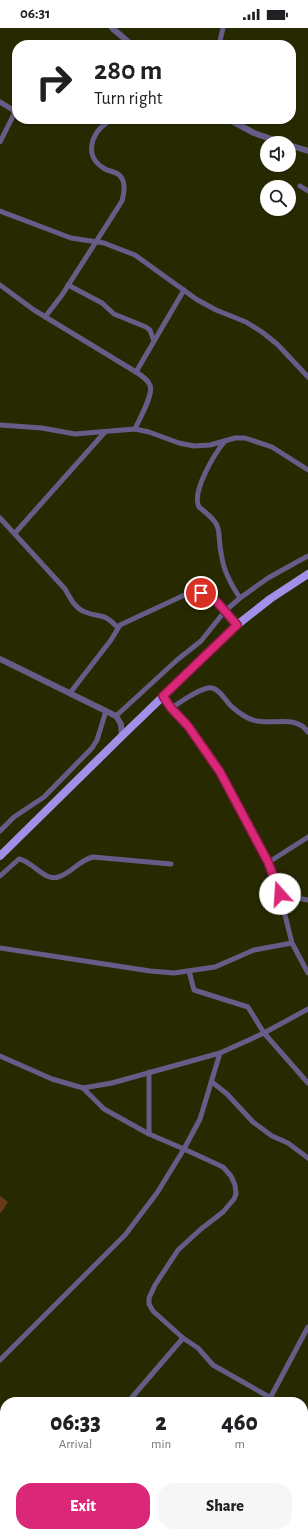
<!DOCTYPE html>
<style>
:root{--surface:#fff;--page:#f6f6f6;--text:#202124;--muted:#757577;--accent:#db2777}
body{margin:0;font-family:"Alegreya Sans",sans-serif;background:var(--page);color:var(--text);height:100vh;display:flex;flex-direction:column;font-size:15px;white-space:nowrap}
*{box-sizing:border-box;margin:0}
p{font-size:13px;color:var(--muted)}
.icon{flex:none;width:22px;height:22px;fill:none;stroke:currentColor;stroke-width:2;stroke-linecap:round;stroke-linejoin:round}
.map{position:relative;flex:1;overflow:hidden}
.sheet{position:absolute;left:0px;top:1369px;width:308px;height:140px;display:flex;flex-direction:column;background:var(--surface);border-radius:16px 16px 0 0;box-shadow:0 1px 3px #0004}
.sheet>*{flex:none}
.hud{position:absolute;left:12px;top:12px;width:284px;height:84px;border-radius:16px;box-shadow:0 1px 3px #0004;background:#fff;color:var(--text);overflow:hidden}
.controls{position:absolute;left:260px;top:108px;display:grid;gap:8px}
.controls a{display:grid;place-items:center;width:36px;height:36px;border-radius:50%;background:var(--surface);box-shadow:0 1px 3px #0004;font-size:20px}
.pin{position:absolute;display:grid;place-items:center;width:34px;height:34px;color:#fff;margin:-17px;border:2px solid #fff;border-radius:50%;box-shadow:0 1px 4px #0007}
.me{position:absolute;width:44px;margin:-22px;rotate:341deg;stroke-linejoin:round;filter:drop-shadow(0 0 3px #0008)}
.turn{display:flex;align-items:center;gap:14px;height:84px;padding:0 16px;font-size:18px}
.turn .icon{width:52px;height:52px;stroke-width:2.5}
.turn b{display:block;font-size:28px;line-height:34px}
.eta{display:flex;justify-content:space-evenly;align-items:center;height:68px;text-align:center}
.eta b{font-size:24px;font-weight:800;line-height:28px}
.primary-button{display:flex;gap:8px;margin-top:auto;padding:8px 16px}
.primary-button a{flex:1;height:46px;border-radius:16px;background:var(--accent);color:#fff;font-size:16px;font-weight:800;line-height:46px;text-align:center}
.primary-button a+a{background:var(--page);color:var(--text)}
.status{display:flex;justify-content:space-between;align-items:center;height:28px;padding:0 20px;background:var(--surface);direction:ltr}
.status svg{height:11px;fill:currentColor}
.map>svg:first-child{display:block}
.green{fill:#693814}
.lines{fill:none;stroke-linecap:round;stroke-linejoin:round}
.minor{stroke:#655c87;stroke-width:5}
.tertiary{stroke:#655c87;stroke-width:6}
.primary{stroke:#a48fe8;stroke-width:8}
.route-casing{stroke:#8e194d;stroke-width:10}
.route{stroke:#db2777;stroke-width:7}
</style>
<div class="status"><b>06:31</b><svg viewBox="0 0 49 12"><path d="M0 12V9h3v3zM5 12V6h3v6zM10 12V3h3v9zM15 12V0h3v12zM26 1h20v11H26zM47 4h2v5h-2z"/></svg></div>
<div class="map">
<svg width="308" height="1509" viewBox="0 0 308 1509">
<rect width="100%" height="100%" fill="#272a01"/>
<path class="green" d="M0,1168L8,1174L1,1185L0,1184Z"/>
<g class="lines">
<g class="minor">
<path d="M219,17L223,0"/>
<path d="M0,74L13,82L14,86L0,114"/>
<path d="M300,158L308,163"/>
<path d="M0,183L71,210L104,215L135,227L196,271L216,282L246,294L262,304L277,316L308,349"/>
<path d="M0,257L34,282L136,344C141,347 147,351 150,357C154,367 139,391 135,401"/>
<path d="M68,257L102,275L114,286L146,299L150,302L154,313"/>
<path d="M45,289L62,267L122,173C124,166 126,156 121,149C117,143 110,144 105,141C93,134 89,125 93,112C97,101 104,95 115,91"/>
<path d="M136,344L184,262"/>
<path d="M0,397L42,400L75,406L135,401L149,404L179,415L194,418L210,417L235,410H245L272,419L308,442"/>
<path d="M225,413C215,425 191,464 199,479C227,501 215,500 222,530C224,544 232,558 240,570"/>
<path d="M0,490L65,561C70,569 74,580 85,584C102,591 102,583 118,600"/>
<path d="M15,505L105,404"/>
<path d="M70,665L111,612L120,597L191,564C213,566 224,581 237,597"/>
<path d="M163,668L171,680L187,698L220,744L269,834L280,867L292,915L308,945"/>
<path d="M171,680C180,675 202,658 212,660C221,662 226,674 232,679C238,684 246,690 253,692C271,698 296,686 308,704"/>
<path d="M116,688L177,632L201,613L225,583L240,570L268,550L308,528"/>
<path d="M0,803L14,789L44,769L92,720L97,712L106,683"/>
<path d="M269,834L308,809"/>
<path d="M0,848L19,831C33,833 45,856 61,848C73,843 80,832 93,829L171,836"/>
<path d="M280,867L308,872"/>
<path d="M0,920L150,943L174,945L215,939L254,922L292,915"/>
<path d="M189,943L194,962L248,979L264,1005L308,1055"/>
<path d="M0,1028L52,1051L83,1060L112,1055L220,1025L264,1005L308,981"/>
<path d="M212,1054L227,1066L253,1094L272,1108L288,1115L308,1130"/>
<path d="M83,1060L104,1081L149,1106L184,1121L223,1139L231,1148L235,1157L236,1166L234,1171L223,1184L201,1201L178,1222L155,1257L149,1270V1276L153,1283L183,1310L198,1320L213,1337L271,1370"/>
<path d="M149,1106V1044"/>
<path d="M0,1332L125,1207L157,1165L184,1121L200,1091L220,1025"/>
<path d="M128,1374L183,1310"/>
<path d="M268,1374L308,1299"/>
<path d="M129,1509L134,1504"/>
</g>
<g class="tertiary">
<path d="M112,0L132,17"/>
<path d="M228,91L254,105L283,115"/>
<path d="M289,117L308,123"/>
<path d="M0,631L116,688L121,696L122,708"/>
</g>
<path class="primary" d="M0,828L122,708L237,597L270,571L308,546"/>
</g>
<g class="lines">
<g class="route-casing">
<path id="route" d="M201,565L217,574L237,597L163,668L171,680L188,698L220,744L268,834L280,866"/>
</g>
<use href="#route" class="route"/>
</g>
</svg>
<div class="controls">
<a><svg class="icon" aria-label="sound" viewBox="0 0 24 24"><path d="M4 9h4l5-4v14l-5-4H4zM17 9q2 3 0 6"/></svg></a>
<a><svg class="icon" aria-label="search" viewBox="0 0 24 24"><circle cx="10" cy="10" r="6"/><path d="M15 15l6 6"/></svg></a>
</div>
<div class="pin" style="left:201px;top:565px;background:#d93025"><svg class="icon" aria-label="arrive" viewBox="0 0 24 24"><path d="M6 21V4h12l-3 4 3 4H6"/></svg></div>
<svg class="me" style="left:280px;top:866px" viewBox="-20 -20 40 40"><circle r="19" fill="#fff"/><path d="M0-13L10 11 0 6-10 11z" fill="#db2777"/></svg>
<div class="hud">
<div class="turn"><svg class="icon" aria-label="right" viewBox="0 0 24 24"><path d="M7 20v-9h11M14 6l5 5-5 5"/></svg><div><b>280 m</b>Turn right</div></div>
</div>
<section class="sheet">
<div class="eta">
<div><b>06:33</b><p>Arrival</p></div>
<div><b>2</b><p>min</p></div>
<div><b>460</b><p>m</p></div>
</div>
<div class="primary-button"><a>Exit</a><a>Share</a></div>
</section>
</div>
